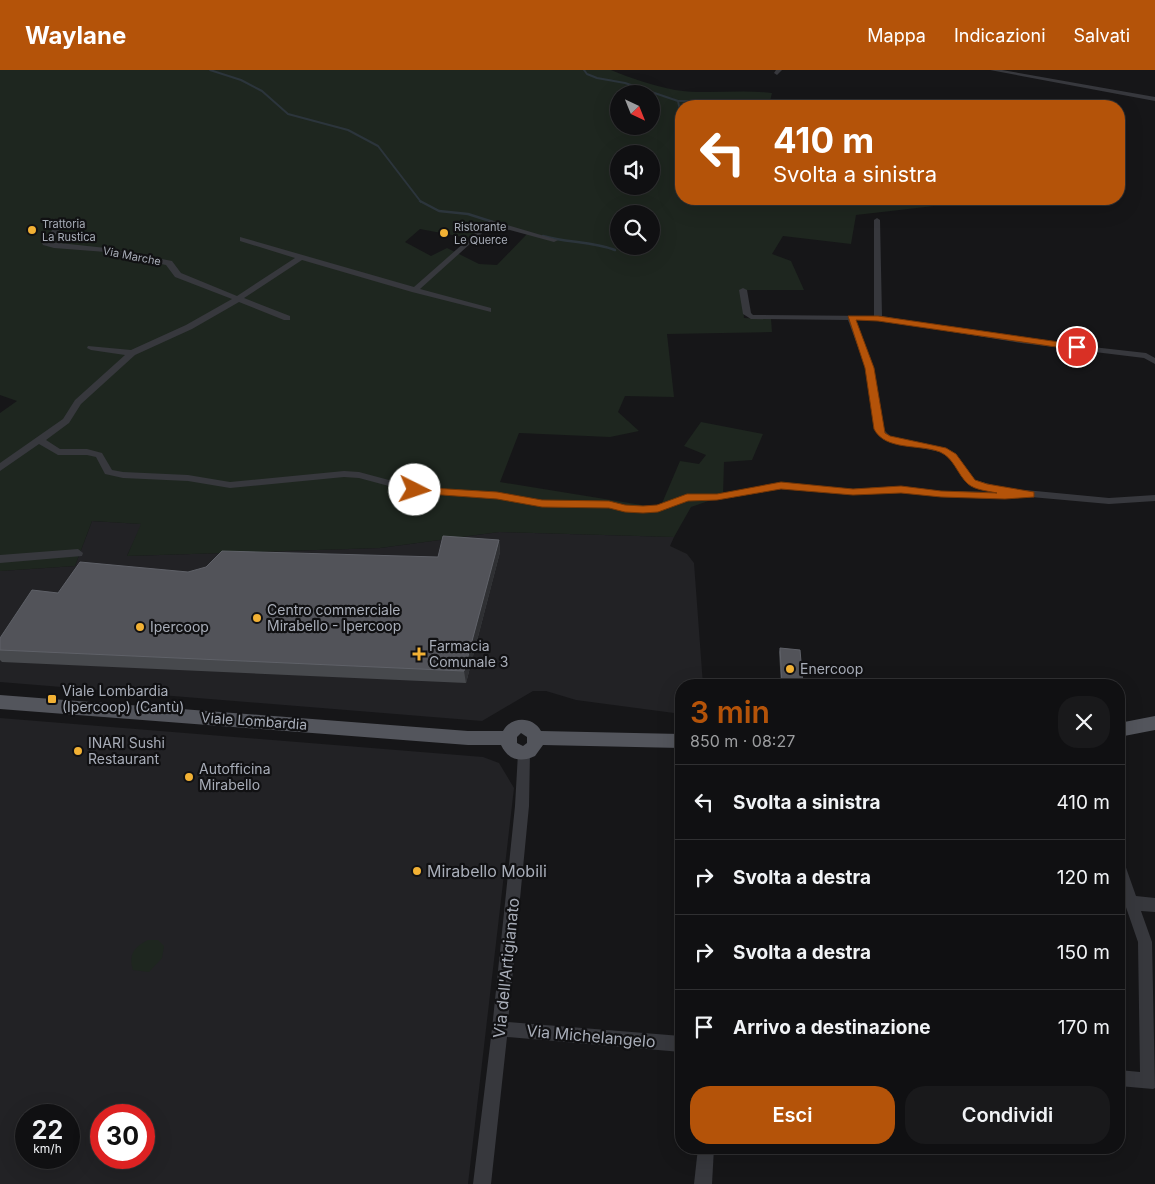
<!DOCTYPE html>
<html lang="it">
<meta charset="utf-8">
<style>
:root{--surface:#101012;--page:#19191b;--text:#f1f3f6;--muted:#9c9d9f;--line:#303032;--accent:#b45309}
body{margin:0;font-family:Inter,sans-serif;background:var(--page);color:var(--text);height:100vh;display:flex;flex-direction:column;font-size:19px;white-space:nowrap}
*{box-sizing:border-box;margin:0}
p{font-size:16px;color:var(--muted)}
.icon{flex:none;width:28px;height:28px;fill:none;stroke:currentColor;stroke-width:2;stroke-linecap:round;stroke-linejoin:round}
.map{position:relative;flex:1;overflow:hidden}
.details{position:absolute;left:675px;top:609px;width:450px;height:475px;display:flex;flex-direction:column;background:var(--surface);border-radius:20px;box-shadow:0 5px 20px #0002,0 0 0 1px var(--line)}
.details>*{flex:none}
.guide{position:absolute;left:675px;top:30px;width:450px;height:105px;border-radius:20px;box-shadow:0 5px 20px #0002,0 0 0 1px var(--line);background:#b45309;color:#fff;overflow:hidden}
.needle{width:32px;rotate:137deg}
.controls{position:absolute;left:610px;top:15px;display:grid;gap:10px}
.controls a{display:grid;place-items:center;width:50px;height:50px;border-radius:50%;background:var(--surface);box-shadow:0 5px 20px #0002,0 0 0 1px var(--line);font-size:25px}
.speed{position:absolute;left:15px;top:1034px;display:flex;gap:10px;font-size:25px;font-weight:700;text-align:center}
.speed>*{display:grid;place-content:center;width:65px;height:65px;border-radius:50%;background:var(--surface);box-shadow:0 5px 20px #0002,0 0 0 1px var(--line);line-height:1}
.speed small{font-size:12px;font-weight:400}
.speed .limit{border:8px solid #d22;background:#fff;color:#111}
.pin{position:absolute;display:grid;place-items:center;width:42px;height:42px;color:#fff;margin:-21px;border:2px solid #fff;border-radius:50%;box-shadow:0 1px 5px #0007}
.me{position:absolute;width:55px;margin:-28px;rotate:94deg;stroke-linejoin:round;filter:drop-shadow(0 0 4px #0008)}
.turn{display:flex;align-items:center;gap:18px;height:105px;padding:0 15px;font-size:22px}
.turn .icon{width:65px;height:65px;stroke-width:2.5}
.turn b{display:block;font-size:35px;line-height:42px}
.round{display:grid;place-items:center;flex:none;width:52px;height:52px;border-radius:20px;background:var(--page)}
.summary{display:flex;align-items:center;justify-content:space-between;height:85px;padding:0 15px}
h1{font-size:30px;font-weight:600;line-height:38px;color:var(--accent)}
.button{display:flex;gap:10px;margin-top:auto;padding:10px 15px}
.button a{flex:1;height:58px;border-radius:20px;background:var(--accent);color:#fff;font-size:20px;font-weight:600;line-height:58px;text-align:center}
.button a+a{background:var(--page);color:var(--text)}
ul{padding:0;list-style:none}
li{display:flex;align-items:center;gap:15px;height:75px;padding:0 15px;border-top:1px solid var(--line)}
li div{flex:1}
li b{display:block;font-size:19px}
li em{font-style:normal}
header{display:flex;align-items:center;gap:30px;box-sizing:border-box;height:70px;padding:0 25px;background:var(--accent);color:#fff}
header strong{font-size:24px}
nav{display:flex;gap:28px;margin-inline-start:auto;font-size:18px}
.map>svg:first-child{display:block}
.built{fill:#222225;fill-rule:evenodd}
.green{fill:#1e261f;fill-rule:evenodd}
.lines{fill:none;stroke-linecap:round;stroke-linejoin:round}
.stream-far1{stroke:#2c353c;stroke-width:2}
.stream{stroke:#2c353c;stroke-width:2.5}
.minor{fill:#37383d;fill-rule:evenodd}
.major{fill:#53555c;fill-rule:evenodd}
.wall{fill:#47494d}
.shaded-wall{fill:#2f3033}
.building{fill:#525359;stroke:#5f6168}
.route{fill:#b45309;stroke:#753606}
.poi-dot{fill:#f2b134;stroke:#111113;stroke-width:2}
.labels{text-anchor:middle;stroke-width:4.5;stroke-linejoin:round;paint-order:stroke}
.far-poi-label{font-size:11px;fill:#a8adb8;stroke:#111113;text-anchor:start}
.far-street-label{font-size:11px;fill:#a8adb8;stroke:#111113}
.poi-label{font-size:14px;fill:#a8adb8;stroke:#111113;text-anchor:start}
.street-label{font-size:14px;fill:#a8adb8;stroke:#111113}
.near-poi-label{font-size:16px;fill:#a8adb8;stroke:#111113;text-anchor:start}
.near-street-label{font-size:16px;fill:#a8adb8;stroke:#111113}
</style>
<header>
<strong>Waylane</strong>
<nav><a>Mappa</a><a>Indicazioni</a><a>Salvati</a></nav>
</header>
<div class="map">
<svg width="1155" height="1114" viewBox="0 0 1155 1114">
<rect width="100%" height="100%" fill="#161618"/>
<g class="built">
<path d="M92,451L142,454L127,486L380,478L499,462L674,467L670,476L687,484L694,493L703,615H681V640L674,643L576,630L546,621H533L482,651L0,612V501L75,496Z"/>
<path d="M0,648L483,687L499,693L514,718L468,1114H0ZM26,1045H69V1088H26ZM101,1045H144V1088H101Z"/>
</g>
<g class="green">
<path d="M0,0H611C630,8 654,16 675,20C706,25 739,19 772,23L770,31L759,36H681V129H937L934,136L856,145L851,174L783,166L772,184L791,191L804,220H742L744,248L771,249L772,262L667,264L674,327L625,326L618,342L639,361L610,367L519,363L500,412L660,438L680,391L699,394L706,385L684,376L701,352L763,364L752,390L724,392L723,426L691,437L674,467L499,462L380,478L127,486L141,454L92,451L75,496L0,501V343L17,331L0,325ZM619,24H651V56H619ZM619,84H651V116H619ZM619,144H651V176H619ZM492,154L527,164L497,195L479,194L447,178L431,186L405,172L420,159L468,168Z"/>
<path d="M148,870H158L164,876L162,888L149,902L133,900C128,885 134,877 148,870Z"/>
</g>
<g class="lines">
<g class="stream-far1">
<path d="M210,0L241,10L262,21L288,44L348,60L378,76L421,132"/>
<path d="M584,0L587,4L597,8L625,13L678,31H737L764,36"/>
<path d="M678,31L681,45"/>
</g>
<g class="stream">
<path d="M420,131L439,141L468,144L493,152"/>
<path d="M543,166C567,173 592,171 615,180"/>
</g>
<g class="minor">
<path d="M776,0H782L777,5L774,3Z"/>
<path d="M990,0H1002L1155,27V31Z"/>
<path d="M877,148L880,150L882,246L1021,269L1146,283L1155,288V294L1144,288L1021,273L878,250H856L874,299L882,358L890,366L946,378L956,384L975,410L1004,418L1006,420L1003,423L1025,420L1109,428L1155,425V431L1109,434L1031,427L1005,429L941,427L901,422L853,425L781,419L717,430L688,431L658,441L643,443L625,442L609,438L542,437L497,428L415,423L359,408L344,407L230,418L188,411L123,408L105,404L96,387L87,385H58L39,374L0,401V393L63,349L75,330L125,285L91,280L87,278L88,276L131,280L186,255L232,229L175,207L166,195L106,182L54,178L43,175L42,173L57,154L58,152L62,151L65,153L50,172L106,178L172,191L181,203L237,226L295,188L240,171V167L414,217L490,150L558,170L554,172L491,155L420,219L491,238V242L412,222L302,190L244,228L290,246V250H284L239,232L192,259L135,285L81,334L69,353L46,370L60,379H87L102,383L112,400L123,402L188,405L230,412L344,401L359,402L415,417L497,422L542,431L609,432L625,436L643,437L657,435L687,425L717,424L781,413L853,419L901,416L941,421L998,422L969,414L950,388L940,382L884,370L875,361L866,299L848,250L751,249L743,244L739,220L743,218L747,220L751,243L753,245L874,246V150Z"/>
<path d="M78,479L83,483L82,486L0,493V485Z"/>
<path d="M524,678L528,679L530,683L529,736L508,952L681,966V982L507,967L491,1114H473L492,959L515,736L518,683L520,679Z"/>
<path d="M1119,791L1124,792L1136,826L1155,828V842L1141,841L1152,872L1155,1018L1153,1019L1119,1016V1000L1140,1002L1138,872L1119,817Z"/>
<path d="M698,1078H714L712,1114H694Z"/>
</g>
<g class="major">
<path d="M0,625L468,661H503C511,646 533,646 541,661L681,664V678L543,675L535,686C521,693 508,690 501,675H468L0,639ZM521,663L527,667V673L523,676L517,673V667Z"/>
<path d="M1155,646V660L1119,667V653Z"/>
</g>
</g>
<g class="wall">
<path d="M499,470L500,482L466,613L2,592L0,590V568L58,523L188,502L438,487Z"/>
<path d="M780,578L803,615H781L779,582Z"/>
</g>
<path class="shaded-wall" d="M499,470L500,482L466,613L464,601Z"/>
<g class="building">
<path d="M443,466L499,470L464,601L0,580V568L32,520L58,523L80,492L188,502L206,497L222,481L438,487Z"/>
<path d="M780,578L800,580L803,615H782Z"/>
</g>
<path class="route" d="M848,246H878L1080,275V279L1077,280L878,251L856,250L874,298L885,363L890,366L946,378L956,384L975,410L987,414L1034,422V427L1005,429L941,427L901,423L853,425L781,419L717,430L688,431L658,442L643,443L625,442L609,438L542,437L497,429L415,423L410,420L415,417L497,422L542,430L609,431L625,435L643,436L657,435L687,424H717L781,412L853,419L901,416L941,421L997,423C988,421 975,420 968,414C957,404 954,388 940,382C920,374 885,381 874,359L865,298Z"/>
<g class="poi-dot">
<circle cx="32" cy="160" r="5"/>
<circle cx="444" cy="163" r="5"/>
<circle cx="257" cy="548" r="5"/>
<circle cx="140" cy="557" r="5"/>
<path d="M416.5 576.5h5v5h5v5h-5v5h-5v-5h-5v-5h5z"/>
<circle cx="790" cy="599" r="5"/>
<rect x="47" y="624" width="10" height="10" rx="2.5"/>
<circle cx="78" cy="681" r="5"/>
<circle cx="189" cy="707" r="5"/>
<circle cx="417" cy="801" r="5"/>
</g>
<g class="labels">
<g class="far-poi-label">
<text x="42" y="158">Trattoria<tspan x="42" dy="13">La Rustica</tspan></text>
<text x="454" y="161">Ristorante<tspan x="454" dy="13">Le Querce</tspan></text>
</g>
<g class="far-street-label">
<text transform="translate(132 186) rotate(11)" y="4">Via Marche</text>
</g>
<g class="poi-label">
<text x="267" y="545">Centro commerciale<tspan x="267" dy="16">Mirabello - Ipercoop</tspan></text>
<text x="150" y="562">Ipercoop</text>
<text x="429" y="581">Farmacia<tspan x="429" dy="16">Comunale 3</tspan></text>
<text x="800" y="604">Enercoop</text>
<text x="62" y="626">Viale Lombardia<tspan x="62" dy="16">(Ipercoop) (Cantù)</tspan></text>
<text x="88" y="678">INARI Sushi<tspan x="88" dy="16">Restaurant</tspan></text>
<text x="199" y="704">Autofficina<tspan x="199" dy="16">Mirabello</tspan></text>
</g>
<g class="street-label">
<text transform="translate(254 651) rotate(4)" y="5">Viale Lombardia</text>
</g>
<g class="near-poi-label">
<text x="427" y="807">Mirabello Mobili</text>
</g>
<g class="near-street-label">
<text transform="translate(506 898) rotate(-84)" y="6">Via dell'Artigianato</text>
<text transform="translate(591 966) rotate(5)" y="6">Via Michelangelo</text>
</g>
</g>
</svg>
<div class="controls">
<a><svg class="needle" viewBox="-14 -14 28 28"><path d="M0-13l5 13h-10z" fill="#e53935"/><path d="M0 13l5-13h-10z" fill="#9c9d9f"/></svg></a>
<a><svg class="icon" aria-label="sound" viewBox="0 0 24 24"><path d="M4 9h4l5-4v14l-5-4H4zM17 9q2 3 0 6"/></svg></a>
<a><svg class="icon" aria-label="search" viewBox="0 0 24 24"><circle cx="10" cy="10" r="6"/><path d="M15 15l6 6"/></svg></a>
</div>
<div class="speed"><div>22<small>km/h</small></div><div class="limit">30</div></div>
<div class="pin" style="left:1077px;top:277px;background:#d93025"><svg class="icon" aria-label="arrive" viewBox="0 0 24 24"><path d="M6 21V4h12l-3 4 3 4H6"/></svg></div>
<svg class="me" style="left:415px;top:420px" viewBox="-20 -20 40 40"><circle r="19" fill="#fff"/><path d="M0-13L10 11 0 6-10 11z" fill="#b45309"/></svg>
<div class="guide">
<div class="turn"><svg class="icon" aria-label="left" viewBox="0 0 24 24"><path d="M17 20v-9H6M10 6l-5 5 5 5"/></svg><div><b>410 m</b>Svolta a sinistra</div></div>
</div>
<section class="details">
<div class="summary"><div><h1>3 min</h1><p>850 m · 08:27</p></div><a class="round"><svg class="icon" aria-label="close" viewBox="0 0 24 24"><path d="M6 6l12 12M18 6L6 18"/></svg></a></div>
<ul>
<li><svg class="icon" aria-label="left" viewBox="0 0 24 24"><path d="M17 20v-9H6M10 6l-5 5 5 5"/></svg><div><b>Svolta a sinistra</b></div><em>410 m</em></li>
<li><svg class="icon" aria-label="right" viewBox="0 0 24 24"><path d="M7 20v-9h11M14 6l5 5-5 5"/></svg><div><b>Svolta a destra</b></div><em>120 m</em></li>
<li><svg class="icon" aria-label="right" viewBox="0 0 24 24"><path d="M7 20v-9h11M14 6l5 5-5 5"/></svg><div><b>Svolta a destra</b></div><em>150 m</em></li>
<li><svg class="icon" aria-label="arrive" viewBox="0 0 24 24"><path d="M6 21V4h12l-3 4 3 4H6"/></svg><div><b>Arrivo a destinazione</b></div><em>170 m</em></li>
</ul>
<div class="button"><a>Esci</a><a>Condividi</a></div>
</section>
</div>
